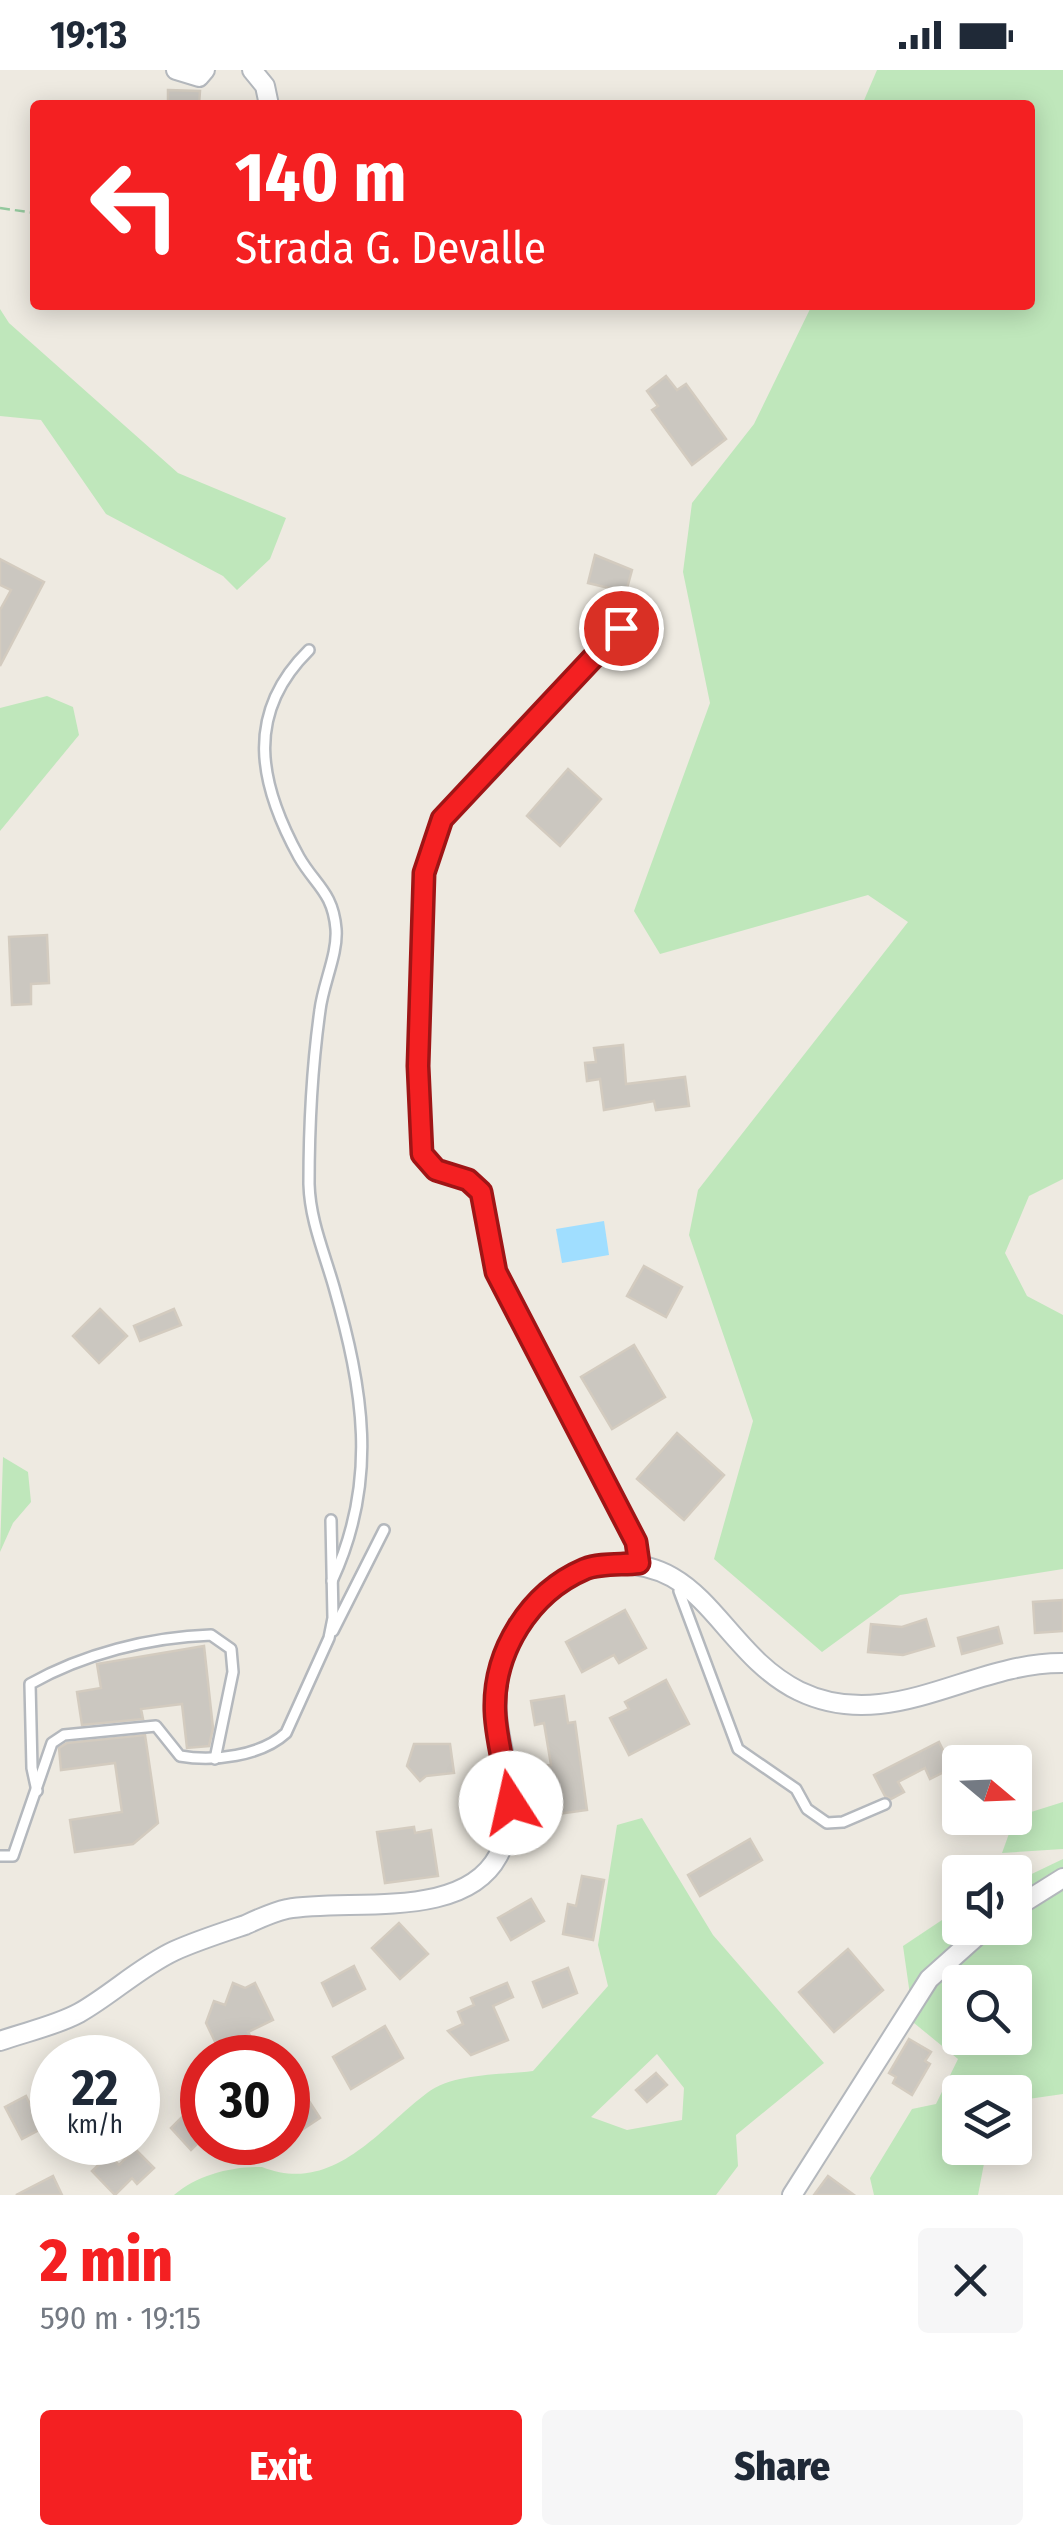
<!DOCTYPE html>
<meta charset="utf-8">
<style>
:root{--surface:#fff;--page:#f6f6f7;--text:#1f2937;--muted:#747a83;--accent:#f42022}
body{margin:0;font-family:"Fira Sans Condensed",sans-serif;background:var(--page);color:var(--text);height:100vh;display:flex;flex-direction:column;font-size:38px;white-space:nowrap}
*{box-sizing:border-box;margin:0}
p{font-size:32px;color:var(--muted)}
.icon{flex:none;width:55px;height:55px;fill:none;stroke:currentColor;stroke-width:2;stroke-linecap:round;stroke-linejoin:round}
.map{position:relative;height:2125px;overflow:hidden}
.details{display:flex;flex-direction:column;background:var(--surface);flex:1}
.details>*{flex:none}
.banner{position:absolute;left:30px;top:30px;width:1005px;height:210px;border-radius:10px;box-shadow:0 5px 25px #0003;background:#f42022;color:#fff;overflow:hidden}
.needle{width:65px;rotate:109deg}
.buttons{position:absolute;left:942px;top:1675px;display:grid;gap:20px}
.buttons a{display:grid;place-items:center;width:90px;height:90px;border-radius:10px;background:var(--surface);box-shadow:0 5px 25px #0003;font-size:50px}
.speed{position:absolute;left:30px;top:1965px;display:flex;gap:20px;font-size:50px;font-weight:700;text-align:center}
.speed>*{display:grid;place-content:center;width:130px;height:130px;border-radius:50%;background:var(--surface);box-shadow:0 5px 25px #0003;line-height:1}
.speed small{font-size:25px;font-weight:400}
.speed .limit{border:15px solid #d22;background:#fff;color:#111}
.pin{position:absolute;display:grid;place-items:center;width:85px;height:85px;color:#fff;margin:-42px;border:5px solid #fff;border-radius:50%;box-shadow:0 2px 10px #0007}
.me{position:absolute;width:110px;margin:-55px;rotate:350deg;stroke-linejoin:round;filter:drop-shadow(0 0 8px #0008)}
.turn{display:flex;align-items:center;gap:35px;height:210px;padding:0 40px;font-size:45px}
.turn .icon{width:130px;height:130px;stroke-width:2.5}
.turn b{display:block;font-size:70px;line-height:85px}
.round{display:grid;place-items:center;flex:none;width:105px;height:105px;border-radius:10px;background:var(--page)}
.overview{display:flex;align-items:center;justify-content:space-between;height:170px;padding:0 40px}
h1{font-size:60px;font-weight:800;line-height:75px;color:var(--accent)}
.primary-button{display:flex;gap:20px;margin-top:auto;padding:20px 40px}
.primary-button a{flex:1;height:115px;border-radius:10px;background:var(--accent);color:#fff;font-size:40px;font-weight:800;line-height:115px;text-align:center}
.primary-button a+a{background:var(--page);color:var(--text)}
.status{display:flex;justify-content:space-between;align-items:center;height:70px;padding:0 50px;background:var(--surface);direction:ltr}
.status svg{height:28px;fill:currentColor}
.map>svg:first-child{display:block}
.green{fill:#bfe7bb;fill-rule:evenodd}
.water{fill:#a0deff}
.building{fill:#cbc7c0;stroke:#d3cbbf;stroke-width:2.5}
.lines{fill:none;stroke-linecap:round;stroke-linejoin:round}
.service-casing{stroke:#b4b8bd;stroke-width:14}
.minor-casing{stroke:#b4b8bd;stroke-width:22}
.path{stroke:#94c99e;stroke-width:2.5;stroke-dasharray:10 5;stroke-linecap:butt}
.service{stroke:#fff;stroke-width:9}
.minor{stroke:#fff;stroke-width:18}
.route-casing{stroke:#9f1516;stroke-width:25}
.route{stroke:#f42022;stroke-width:18}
</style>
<div class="status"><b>19:13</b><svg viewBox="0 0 49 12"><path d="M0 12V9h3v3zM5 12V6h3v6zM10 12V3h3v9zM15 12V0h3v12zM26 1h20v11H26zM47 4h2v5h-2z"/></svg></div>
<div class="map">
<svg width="1063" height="2125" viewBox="0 0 1063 2125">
<rect width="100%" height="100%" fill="#eeeae1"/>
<g class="green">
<path d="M877,0H1063V1109L1029,1126L1005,1183L1027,1226L1063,1245V1499L900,1525L822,1582L714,1489L753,1351L689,1165L698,1120L908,852L868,825L660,884L634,841L710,633L683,502L692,433L754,354L812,235H1030V35H862Z"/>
<path d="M0,239L9,253L178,403L286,448L270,489L237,520L223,506L106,444L41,350L0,346Z"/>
<path d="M47,626L73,637L79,665L0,761V638Z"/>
<path d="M3,1387L28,1402L31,1432L13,1453L0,1482Z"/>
<path d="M1063,1732V1779L1002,1783L1015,1747Z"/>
<path d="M642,1748L713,1865L824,1993L736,2065L738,2096L716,2125H174C197,2105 232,2096 262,2097C333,2125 378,2060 427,2023C453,2003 502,2005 533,2001L608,1916L598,1875L617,1755ZM657,1984L684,2018L682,2050L627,2060L591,2047Z"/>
<path d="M1063,1789V2024L1015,2031V2022H960V2078H987L978,2125H874L870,2108L912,2039L936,2034L958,1989L914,1953L903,1876L960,1838V1858H1015V1812ZM960,1912H1015V1968H960Z"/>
</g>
<path class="water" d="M604,1151L609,1185L562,1193L556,1159Z"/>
<g class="building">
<path d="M168,20L200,21L199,35H168Z"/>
<path d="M666,306L677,320L686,314L726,369L692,395L652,340L658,336L647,321Z"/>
<path d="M595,485L632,500L626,522L588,513Z"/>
<path d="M0,489L44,512L0,596V540L11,520L0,515Z"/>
<path d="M568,699L601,729L560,776L527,746Z"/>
<path d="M47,865L49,913L31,914V934L12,935L9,867Z"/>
<path d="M623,975L626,1014L685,1007L689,1036L656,1040L654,1031L604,1040L600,1009L587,1011L585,993L596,992L594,978Z"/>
<path d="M644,1196L682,1217L666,1247L627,1226Z"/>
<path d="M100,1239L127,1266L99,1293L73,1266Z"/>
<path d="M174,1239L181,1255L140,1271L134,1256Z"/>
<path d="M634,1275L665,1327L612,1359L581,1307Z"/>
<path d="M677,1363L724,1405L684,1450L637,1409Z"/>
<path d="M1063,1530V1561L1035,1563L1033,1532Z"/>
<path d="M625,1540L646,1578L619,1593L614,1585L582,1602L566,1572Z"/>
<path d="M926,1549L934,1576L903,1585L868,1582L871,1554L902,1557Z"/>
<path d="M998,1557L1002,1573L962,1584L958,1568Z"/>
<path d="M204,1576L213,1658L209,1676L187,1678L182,1634L141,1639L143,1649L82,1655L77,1622L101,1618L97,1594Z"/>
<path d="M666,1610L689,1654L629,1685L610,1648L629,1639L625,1632Z"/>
<path d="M564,1626L568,1653L575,1652L587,1740L550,1745L543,1696L551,1695L544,1653L535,1655L531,1631Z"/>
<path d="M145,1665L158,1753L133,1774L75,1782L70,1750L122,1742L115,1693L61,1700L59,1678L67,1673Z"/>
<path d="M939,1672L952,1698L930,1709L925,1698L898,1712L904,1722L891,1729L885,1726L874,1705Z"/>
<path d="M414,1674H450L454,1703L426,1706L420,1711L407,1696Z"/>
<path d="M414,1757L415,1763L431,1760L438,1806L385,1813L377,1762Z"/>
<path d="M750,1769L762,1790L700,1826L688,1805Z"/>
<path d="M582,1806L604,1810L593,1870L563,1864L568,1834L576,1836Z"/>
<path d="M531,1829L544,1851L511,1870L498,1848Z"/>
<path d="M399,1853L428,1884L400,1909L372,1878Z"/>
<path d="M848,1879L883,1920L834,1962L799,1922Z"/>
<path d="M354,1896L365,1919L333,1936L322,1913Z"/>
<path d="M568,1898L577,1923L543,1937L533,1912Z"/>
<path d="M233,1913L245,1918L255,1913L273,1950L248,1962L252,1969L221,1984L206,1953L214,1931L225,1935Z"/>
<path d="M507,1913L513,1927L493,1936L508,1970L471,1985L448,1961L463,1954L458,1942L474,1935L471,1928Z"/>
<path d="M385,1956L403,1988L351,2019L333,1987Z"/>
<path d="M909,1969L931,1982L925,1991L930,1994L912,2025L893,2013L896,2007L889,2003Z"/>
<path d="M656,2003L667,2015L647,2032L636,2020Z"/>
<path d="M305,2025L320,2048L288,2069V2037Z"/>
<path d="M26,2026L31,2036L48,2026L52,2053L22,2069L5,2037Z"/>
<path d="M202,2040V2069L191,2080L171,2058L185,2044L191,2050Z"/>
<path d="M1028,2046L1030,2089L1000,2091V2078H1015V2047Z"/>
<path d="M135,2079L154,2098L137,2114L132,2108L115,2125L92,2101L109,2085L119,2095Z"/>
<path d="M53,2106L62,2125H16Z"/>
<path d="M828,2106L854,2125H814Z"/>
</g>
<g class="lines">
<g class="service-casing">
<g id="service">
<path d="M639,535L603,582L538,643L442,749L424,803L418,996L422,1084L435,1100L468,1110L481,1122L496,1203L636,1473L639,1493"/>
<path d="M309,580C244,644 259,714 299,787C315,815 333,822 336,859C338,884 323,914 320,940C312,997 309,1057 309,1114C310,1150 324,1182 334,1217C363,1319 379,1410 332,1511"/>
<path d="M681,1511L679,1521L738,1679L796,1719L807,1739L827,1753L843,1752L885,1734"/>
<path d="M333,1561L384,1460"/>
<path d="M37,1721L32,1698L30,1614C83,1584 150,1567 211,1565L231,1579L233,1602L215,1689"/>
<path d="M0,1786H13L52,1673L64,1665L156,1656L180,1686C213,1692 261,1686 286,1663L329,1568L333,1548L331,1450"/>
</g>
</g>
<g class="minor-casing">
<g id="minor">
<path d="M176,0L199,7L205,0"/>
<path d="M252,0L265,16L269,35"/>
<path d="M1015,1838L1063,1808"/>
<path d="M0,1971C25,1962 55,1956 79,1943C111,1925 140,1897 174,1881C196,1871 221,1863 245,1855C258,1849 273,1842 287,1839C350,1828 463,1851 498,1786C543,1703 447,1639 535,1536C548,1521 571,1502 591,1498C703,1473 716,1580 799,1621C890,1665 971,1592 1063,1593"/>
<path d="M792,2125L929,1909L986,1858"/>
</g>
</g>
<path class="path" d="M0,138L35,143"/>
<use href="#service" class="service"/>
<use href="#minor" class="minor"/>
</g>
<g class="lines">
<g class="route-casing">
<path id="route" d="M511,1733C506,1704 496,1671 495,1641C493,1582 529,1523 585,1499C600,1493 623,1495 639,1493L636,1472L496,1202L481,1122L468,1110L436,1100L422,1084L418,996L424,803L442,749L621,558"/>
</g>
<use href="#route" class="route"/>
</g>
</svg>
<div class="buttons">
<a><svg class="needle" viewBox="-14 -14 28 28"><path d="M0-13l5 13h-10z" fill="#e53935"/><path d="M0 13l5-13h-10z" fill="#747a83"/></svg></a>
<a><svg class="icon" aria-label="sound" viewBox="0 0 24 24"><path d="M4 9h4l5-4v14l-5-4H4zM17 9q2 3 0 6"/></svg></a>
<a><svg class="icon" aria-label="search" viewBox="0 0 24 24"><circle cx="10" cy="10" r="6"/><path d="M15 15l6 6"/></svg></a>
<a><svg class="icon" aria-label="layers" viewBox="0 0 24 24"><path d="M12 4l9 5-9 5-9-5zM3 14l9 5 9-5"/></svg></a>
</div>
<div class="speed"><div>22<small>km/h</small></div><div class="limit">30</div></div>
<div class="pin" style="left:621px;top:558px;background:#d93025"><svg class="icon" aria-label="arrive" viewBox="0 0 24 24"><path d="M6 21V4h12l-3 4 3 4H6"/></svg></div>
<svg class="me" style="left:511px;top:1733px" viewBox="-20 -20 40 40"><circle r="19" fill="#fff"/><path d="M0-13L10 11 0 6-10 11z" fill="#f42022"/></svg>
<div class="banner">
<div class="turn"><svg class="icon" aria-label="left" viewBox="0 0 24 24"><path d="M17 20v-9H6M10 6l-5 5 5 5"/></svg><div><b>140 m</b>Strada G. Devalle</div></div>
</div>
</div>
<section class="details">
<div class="overview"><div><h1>2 min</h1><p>590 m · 19:15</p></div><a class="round"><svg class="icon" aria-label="close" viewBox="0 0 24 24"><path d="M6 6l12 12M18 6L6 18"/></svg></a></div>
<div class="primary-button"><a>Exit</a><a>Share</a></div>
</section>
